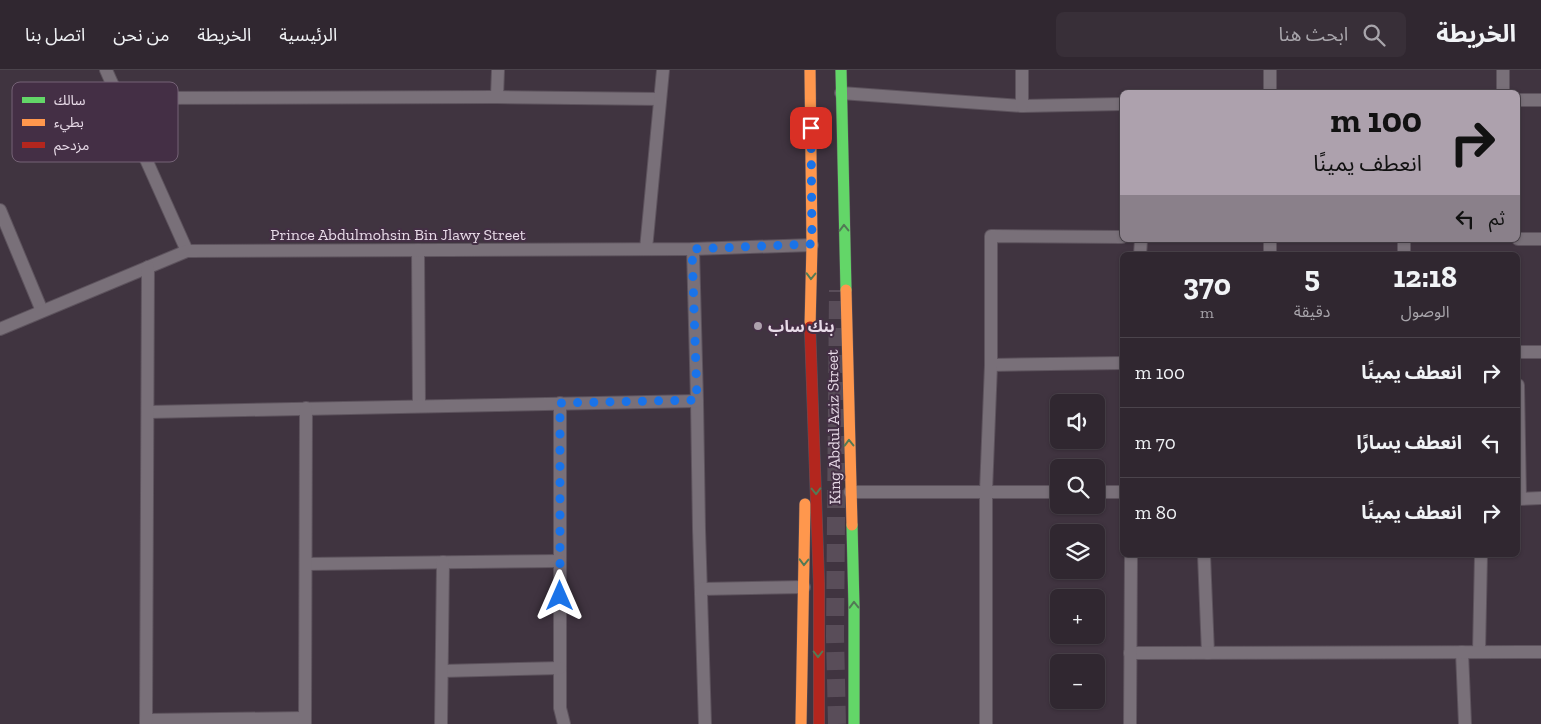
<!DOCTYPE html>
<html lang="ar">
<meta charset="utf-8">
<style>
:root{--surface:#302730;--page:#382f38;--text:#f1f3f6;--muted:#a8a5ab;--line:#4b444c}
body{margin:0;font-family:"Zilla Slab","Noto Sans Arabic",serif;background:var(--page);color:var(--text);direction:rtl;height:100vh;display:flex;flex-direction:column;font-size:19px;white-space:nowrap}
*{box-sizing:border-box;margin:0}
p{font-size:16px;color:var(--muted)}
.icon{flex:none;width:28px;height:28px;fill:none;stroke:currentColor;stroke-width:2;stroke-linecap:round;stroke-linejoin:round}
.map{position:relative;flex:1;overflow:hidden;direction:ltr}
.panel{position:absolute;left:1120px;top:182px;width:400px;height:305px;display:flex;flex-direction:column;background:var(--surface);border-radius:8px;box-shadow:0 1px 4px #0004,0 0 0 1px var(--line);direction:rtl}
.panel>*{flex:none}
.guide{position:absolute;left:1120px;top:20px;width:400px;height:152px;border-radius:8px;box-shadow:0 1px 4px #0004,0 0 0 1px var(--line);direction:rtl;background:#ada1ad;color:#111;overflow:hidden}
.buttons{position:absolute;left:1050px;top:324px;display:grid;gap:10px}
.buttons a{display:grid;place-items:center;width:55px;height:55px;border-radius:8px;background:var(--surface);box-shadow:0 1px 4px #0004,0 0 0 1px var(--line);font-size:25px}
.pin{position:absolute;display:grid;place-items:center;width:42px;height:42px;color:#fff;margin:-21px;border-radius:10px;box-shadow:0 2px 8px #0006}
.me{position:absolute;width:55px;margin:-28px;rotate:0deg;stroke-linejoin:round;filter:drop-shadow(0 0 4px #0008)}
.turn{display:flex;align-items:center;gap:18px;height:105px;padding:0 15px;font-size:22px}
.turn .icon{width:65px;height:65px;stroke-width:2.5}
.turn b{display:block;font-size:35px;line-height:42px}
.then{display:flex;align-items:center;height:48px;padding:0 15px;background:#0003;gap:10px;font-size:19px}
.eta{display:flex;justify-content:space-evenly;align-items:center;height:85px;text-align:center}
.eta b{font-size:30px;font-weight:800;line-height:35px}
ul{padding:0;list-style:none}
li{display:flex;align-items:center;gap:15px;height:70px;padding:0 15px;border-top:1px solid var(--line)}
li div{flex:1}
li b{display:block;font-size:19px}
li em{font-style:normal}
header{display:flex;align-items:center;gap:30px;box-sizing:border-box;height:70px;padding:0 25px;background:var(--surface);border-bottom:1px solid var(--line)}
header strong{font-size:24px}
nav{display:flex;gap:28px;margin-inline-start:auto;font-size:18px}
.search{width:350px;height:45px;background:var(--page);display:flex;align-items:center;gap:12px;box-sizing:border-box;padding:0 18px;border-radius:8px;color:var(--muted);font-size:19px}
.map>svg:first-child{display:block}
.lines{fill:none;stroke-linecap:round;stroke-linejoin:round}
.secondary-tunnel{stroke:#594d59;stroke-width:18;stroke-dasharray:18 9;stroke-linecap:butt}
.street-casing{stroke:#5d535d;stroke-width:14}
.fast-casing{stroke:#5d535d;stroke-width:12}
.slow-casing{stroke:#5d535d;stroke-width:12}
.jam-casing{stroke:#5d535d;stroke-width:12}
.street{stroke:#797079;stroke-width:12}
.fast{stroke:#63d668;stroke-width:11}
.slow{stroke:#ff974d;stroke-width:11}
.jam{stroke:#b3261e;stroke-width:11}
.oneway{stroke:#527a55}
.route{stroke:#1a73e8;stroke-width:9;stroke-dasharray:0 16.2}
.poi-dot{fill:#ada1ad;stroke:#442f45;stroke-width:2}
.labels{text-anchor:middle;stroke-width:4;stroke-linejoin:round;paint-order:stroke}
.street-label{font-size:16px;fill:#e8dbe8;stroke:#442f45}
.poi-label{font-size:16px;font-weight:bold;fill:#e8dbe8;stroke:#442f45;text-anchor:start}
.key{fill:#442f45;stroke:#756376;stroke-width:1}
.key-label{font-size:14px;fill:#e8dbe8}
</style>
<header>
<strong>الخريطة</strong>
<div class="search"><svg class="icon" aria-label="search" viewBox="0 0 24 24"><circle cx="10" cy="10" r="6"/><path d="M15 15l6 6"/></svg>ابحث هنا</div>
<nav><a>الرئيسية</a><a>الخريطة</a><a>من نحن</a><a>اتصل بنا</a></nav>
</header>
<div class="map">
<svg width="1541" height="654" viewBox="0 0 1541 654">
<rect width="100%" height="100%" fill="#403440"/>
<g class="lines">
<path class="secondary-tunnel" d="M837,654L835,566L838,220"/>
<g class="street-casing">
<g id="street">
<path d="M106,0L187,181"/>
<path d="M1270,22V0"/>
<path d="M1503,22V0"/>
<path d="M841,23L1022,36L1122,34"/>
<path d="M497,27L498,0"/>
<path d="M119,28L497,27L660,29"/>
<path d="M1518,30H1541"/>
<path d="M1022,36V0"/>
<path d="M0,140L42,241"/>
<path d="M1518,169H1541"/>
<path d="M646,179L663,0"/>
<path d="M693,179L697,331L699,459L705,654"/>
<path d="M418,180L419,336"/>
<path d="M1140,185L1141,170"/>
<path d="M1270,185V170"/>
<path d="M1404,185V170"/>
<path d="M0,259L187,181L693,179L812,175"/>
<path d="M1518,282H1541"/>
<path d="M991,295L1122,293"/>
<path d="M1518,315L1520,429"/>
<path d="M560,333V638L564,654"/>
<path d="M148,342L697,331"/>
<path d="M850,422H1059"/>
<path d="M1096,422H1122"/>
<path d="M1518,429L1541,428"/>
<path d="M1204,485L1208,583"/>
<path d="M306,494L560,491"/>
<path d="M701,519L804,517"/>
<path d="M1462,582L1465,654"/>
<path d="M1479,582L1481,485"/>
<path d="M1130,583L1541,582"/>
<path d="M442,601L560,598"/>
<path d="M146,650L305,648"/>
<path d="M146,654L148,197"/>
<path d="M305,654L306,338"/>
<path d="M441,654L443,492"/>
<path d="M986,654V421L991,295V166L1122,167"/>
<path d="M1130,654L1131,485"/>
</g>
</g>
<g class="fast-casing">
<g id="fast">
<path d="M841,0L846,220"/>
<path d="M852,455L854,537V654"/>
</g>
</g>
<g class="slow-casing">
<g id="slow">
<path d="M810,0L812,175L810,257"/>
<path d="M846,220L852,455"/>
<path d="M801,654L805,434"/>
</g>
</g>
<g class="jam-casing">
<path id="jam" d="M810,257L819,514V654"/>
</g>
<use href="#street" class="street"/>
<use href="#fast" class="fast"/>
<use href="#slow" class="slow"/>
<use href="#jam" class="jam"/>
</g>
<defs><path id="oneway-chevron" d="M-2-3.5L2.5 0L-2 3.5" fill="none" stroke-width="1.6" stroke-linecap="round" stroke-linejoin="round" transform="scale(1.25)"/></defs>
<g class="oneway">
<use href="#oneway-chevron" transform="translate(844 158) rotate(-91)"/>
<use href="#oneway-chevron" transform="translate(811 206) rotate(91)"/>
<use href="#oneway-chevron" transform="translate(849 373) rotate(-91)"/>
<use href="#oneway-chevron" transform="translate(816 421) rotate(88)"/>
<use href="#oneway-chevron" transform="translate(804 492) rotate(91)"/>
<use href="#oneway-chevron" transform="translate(854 535) rotate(-91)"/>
<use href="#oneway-chevron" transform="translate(818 584) rotate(90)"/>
</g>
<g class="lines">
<path class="route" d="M560,526V333L697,330L692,179L812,174L811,58"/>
</g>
<circle class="poi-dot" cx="758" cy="256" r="5"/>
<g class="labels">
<g class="street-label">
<text x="398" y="170">Prince Abdulmohsin Bin Jlawy Street</text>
<text transform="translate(833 357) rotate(-91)" y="6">King Abdul Aziz Street</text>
</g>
<g class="poi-label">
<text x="768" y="262">بنك ساب</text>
</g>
</g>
<rect x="12" y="12" width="166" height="80" rx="8" class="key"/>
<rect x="22" y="27" width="23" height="6" fill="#63d668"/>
<rect x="22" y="49" width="23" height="7" fill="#ff974d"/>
<rect x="22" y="72" width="23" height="6" fill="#b3261e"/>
<g class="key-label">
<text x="54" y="35">سالك</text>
<text x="54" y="57">بطيء</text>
<text x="54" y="80">مزدحم</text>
</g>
</svg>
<div class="buttons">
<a><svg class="icon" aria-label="sound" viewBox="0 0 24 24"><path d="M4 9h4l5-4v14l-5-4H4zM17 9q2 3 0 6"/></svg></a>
<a><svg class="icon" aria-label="search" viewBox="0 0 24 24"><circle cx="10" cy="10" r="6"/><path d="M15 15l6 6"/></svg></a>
<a><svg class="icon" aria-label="layers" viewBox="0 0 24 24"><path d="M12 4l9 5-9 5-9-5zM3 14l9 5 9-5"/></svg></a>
<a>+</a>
<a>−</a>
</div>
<div class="pin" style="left:811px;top:58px;background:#d93025"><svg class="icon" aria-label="arrive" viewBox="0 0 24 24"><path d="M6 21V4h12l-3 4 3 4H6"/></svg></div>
<svg class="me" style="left:560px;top:526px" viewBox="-20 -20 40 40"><path d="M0-17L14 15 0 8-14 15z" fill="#1a73e8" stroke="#fff" stroke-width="4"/></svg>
<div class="guide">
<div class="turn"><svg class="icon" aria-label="right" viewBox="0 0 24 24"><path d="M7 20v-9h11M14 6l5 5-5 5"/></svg><div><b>100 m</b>انعطف يمينًا</div></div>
<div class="then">ثم<svg class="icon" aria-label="left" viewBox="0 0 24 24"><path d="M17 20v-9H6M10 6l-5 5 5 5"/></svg></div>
</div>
<section class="panel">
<div class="eta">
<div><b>12:18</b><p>الوصول</p></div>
<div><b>5</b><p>دقيقة</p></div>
<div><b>370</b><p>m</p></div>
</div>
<ul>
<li><svg class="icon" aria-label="right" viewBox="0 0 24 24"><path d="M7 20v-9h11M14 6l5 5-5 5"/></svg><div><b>انعطف يمينًا</b></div><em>100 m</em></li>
<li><svg class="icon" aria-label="left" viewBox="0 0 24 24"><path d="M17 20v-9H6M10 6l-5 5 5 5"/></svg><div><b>انعطف يسارًا</b></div><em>70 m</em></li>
<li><svg class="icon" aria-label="right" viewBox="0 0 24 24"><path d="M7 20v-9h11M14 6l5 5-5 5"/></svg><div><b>انعطف يمينًا</b></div><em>80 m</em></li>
</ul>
</section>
</div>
